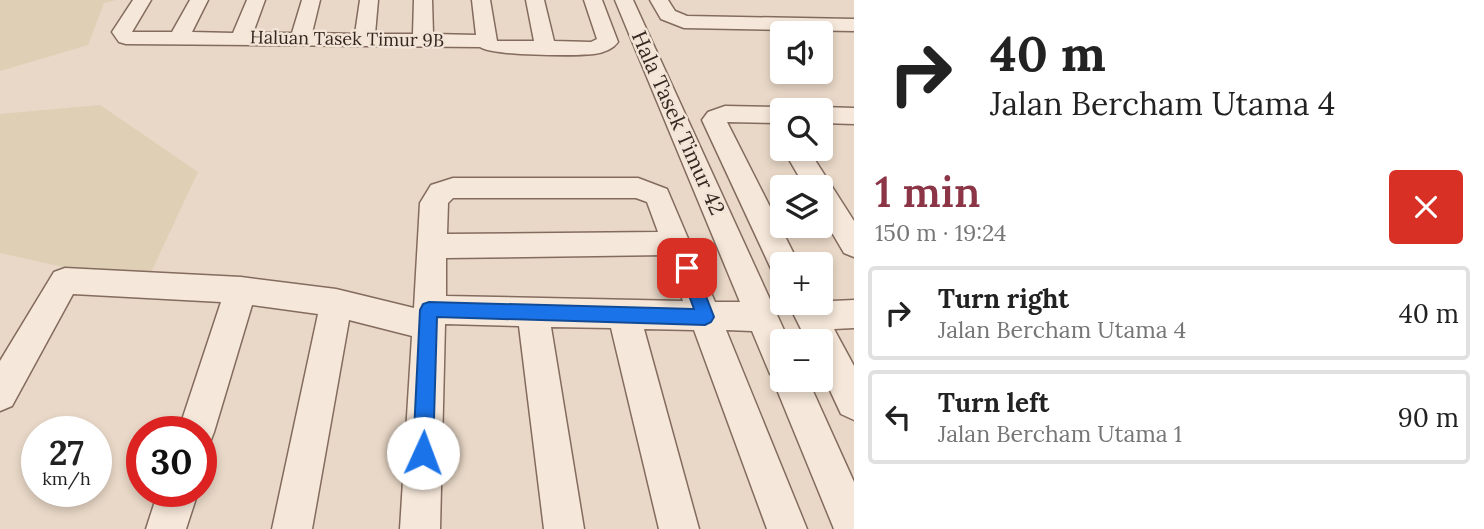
<!DOCTYPE html>
<meta charset="utf-8">
<style>
:root{--surface:#fff;--page:#f2f2f2;--text:#222;--muted:#767676;--line:#e0e0e0;--accent:#8b3547}
body{margin:0;font-family:Lora,serif;background:var(--page);color:var(--text);height:100vh;display:flex;flex-direction:column;font-size:26px;white-space:nowrap}
*{box-sizing:border-box;margin:0}
p{font-size:23px;color:var(--muted)}
.icon{flex:none;width:38px;height:38px;fill:none;stroke:currentColor;stroke-width:2;stroke-linecap:round;stroke-linejoin:round}
.map{position:relative;flex:1;overflow:hidden}
.drawer{display:flex;flex-direction:column;background:var(--surface);width:630px}
.drawer>*{flex:none}
.top-card{background:#fff;color:var(--text);overflow:hidden}
.fabs{position:absolute;left:770px;top:21px;display:grid;gap:14px}
.fabs a{display:grid;place-items:center;width:63px;height:63px;border-radius:7px;background:var(--surface);box-shadow:0 4px 10px #0003;font-size:35px}
.speed{position:absolute;left:21px;top:416px;display:flex;gap:14px;font-size:35px;font-weight:700;text-align:center}
.speed>*{display:grid;place-content:center;width:91px;height:91px;border-radius:50%;background:var(--surface);box-shadow:0 4px 10px #0003;line-height:1}
.speed small{font-size:18px;font-weight:400}
.speed .limit{border:10px solid #d22;background:#fff;color:#111}
.pin{position:absolute;display:grid;place-items:center;width:60px;height:60px;color:#fff;margin:-30px;border-radius:14px;box-shadow:0 4px 10px #0006}
.me{position:absolute;width:77px;margin:-38px;rotate:2deg;stroke-linejoin:round;filter:drop-shadow(0 0 5px #0008)}
.turn{display:flex;align-items:center;gap:24px;height:147px;padding:0 21px;font-size:32px}
.turn .icon{width:91px;height:91px;stroke-width:2.5}
.turn b{display:block;font-size:49px;line-height:60px}
.round{display:grid;place-items:center;flex:none;width:74px;height:74px;border-radius:7px;background:var(--page)}
.head{display:flex;align-items:center;justify-content:space-between;height:119px;padding:0 21px}
h1{font-size:42px;font-weight:600;line-height:52px;color:var(--accent)}
ul{padding:0;list-style:none}
li{display:flex;align-items:center;gap:21px;height:94px;margin:0 14px 10px;padding:0 7px;border:4px solid var(--line);border-radius:7px}
li div{flex:1}
li b{display:block;font-size:26px}
li em{font-style:normal}
main{display:flex;flex:1;min-height:0}
.map>svg:first-child{display:block}
.farmland{fill:#decfb5}
.lines{fill:none;stroke-linecap:round;stroke-linejoin:round}
.minor-casing{stroke:#836b5e;stroke-width:3}
.minor{fill:#f5e7d9;fill-rule:evenodd}
.route{fill:#1a73e8;stroke:#114b97;stroke-width:2}
.labels{text-anchor:middle;stroke-width:5;stroke-linejoin:round;paint-order:stroke}
.far-street-label{font-size:18px;fill:#352620;stroke:#f2e4d6}
.street-label{font-size:21px;fill:#352620;stroke:#f2e4d6}
</style>
<main>
<div class="map">
<svg width="854" height="529" viewBox="0 0 854 529">
<rect width="100%" height="100%" fill="#e9d8c7"/>
<g class="farmland">
<path d="M0,0H116L104,3L88,45L0,71Z"/>
<path d="M100,105L198,172L145,285L0,253V114Z"/>
</g>
<g class="lines">
<g class="minor-casing">
<g id="minor">
<path d="M133,0H151L132,32H172L190,0H208L192,32L233,33L247,0H265L253,33H292L302,0H320L312,33L355,34L360,0H378L375,34H413L414,0H432L433,34L476,35L472,0H490L497,41H534L526,0H544L554,41L591,42L597,39L584,0H602L618,42C613,49 603,53 594,54C575,56 493,56 480,47L126,44L119,42L112,32Z"/>
<path d="M615,0H633L789,341H782V380H808L854,482V529H834L773,380L774,376L770,374L752,331L726,330L807,529H767L694,330L644,329L699,529H659L611,328L551,327L584,529H544L519,326L445,324L440,529H400L412,336L349,320L312,529H272L318,314L252,305L214,432L209,445L201,448V432H178L221,302L73,294L12,406L0,411V361L54,272L65,268L241,277L336,289L414,308L420,203L431,185L453,178H638L667,189L715,302H740ZM453,198H636L647,202L658,232L447,234L448,203ZM666,255L683,301L446,296V258Z"/>
<path d="M650,0H668L675,11L687,16L854,19V31L684,28L661,19Z"/>
<path d="M725,106L782,107L791,110H782V123L727,122L799,264H782V276L773,273L702,120L708,112Z"/>
<path d="M821,107L854,108V124L821,123V110H812Z"/>
<path d="M783,149H808L854,221V257L844,253L821,214V187H805Z"/>
<path d="M854,300V328L834,329L854,366V420L841,414L821,371V341H807L788,303Z"/>
<path d="M158,492H198L186,529H146Z"/>
</g>
</g>
<use href="#minor" class="minor"/>
</g>
<path class="route" d="M687,261L692,263L695,268L714,317L711,322L705,325L437,317L433,453L430,460L423,463L416,460L413,453L420,310L423,304L429,302L694,309L679,268L681,263Z"/>
<g class="labels">
<g class="far-street-label">
<text transform="translate(347 39) rotate(1)" y="6">Haluan Tasek Timur 9B</text>
</g>
<g class="street-label">
<text transform="translate(678 123) rotate(66)" y="7">Hala Tasek Timur 42</text>
</g>
</g>
</svg>
<div class="fabs">
<a><svg class="icon" aria-label="sound" viewBox="0 0 24 24"><path d="M4 9h4l5-4v14l-5-4H4zM17 9q2 3 0 6"/></svg></a>
<a><svg class="icon" aria-label="search" viewBox="0 0 24 24"><circle cx="10" cy="10" r="6"/><path d="M15 15l6 6"/></svg></a>
<a><svg class="icon" aria-label="layers" viewBox="0 0 24 24"><path d="M12 4l9 5-9 5-9-5zM3 14l9 5 9-5"/></svg></a>
<a>+</a>
<a>−</a>
</div>
<div class="speed"><div>27<small>km/h</small></div><div class="limit">30</div></div>
<div class="pin" style="left:687px;top:268px;background:#d93025"><svg class="icon" aria-label="arrive" viewBox="0 0 24 24"><path d="M6 21V4h12l-3 4 3 4H6"/></svg></div>
<svg class="me" style="left:423px;top:453px" viewBox="-20 -20 40 40"><circle r="19" fill="#fff"/><path d="M0-13L10 11 0 6-10 11z" fill="#1a73e8"/></svg>
</div>
<section class="drawer">
<div class="top-card">
<div class="turn"><svg class="icon" aria-label="right" viewBox="0 0 24 24"><path d="M7 20v-9h11M14 6l5 5-5 5"/></svg><div><b>40 m</b>Jalan Bercham Utama 4</div></div>
</div>
<div class="head"><div><h1>1 min</h1><p>150 m · 19:24</p></div><a class="round" style="background:#d93025;color:#fff"><svg class="icon" aria-label="close" viewBox="0 0 24 24"><path d="M6 6l12 12M18 6L6 18"/></svg></a></div>
<ul>
<li><svg class="icon" aria-label="right" viewBox="0 0 24 24"><path d="M7 20v-9h11M14 6l5 5-5 5"/></svg><div><b>Turn right</b><p>Jalan Bercham Utama 4</p></div><em>40 m</em></li>
<li><svg class="icon" aria-label="left" viewBox="0 0 24 24"><path d="M17 20v-9H6M10 6l-5 5 5 5"/></svg><div><b>Turn left</b><p>Jalan Bercham Utama 1</p></div><em>90 m</em></li>
</ul>
</section>
</main>
